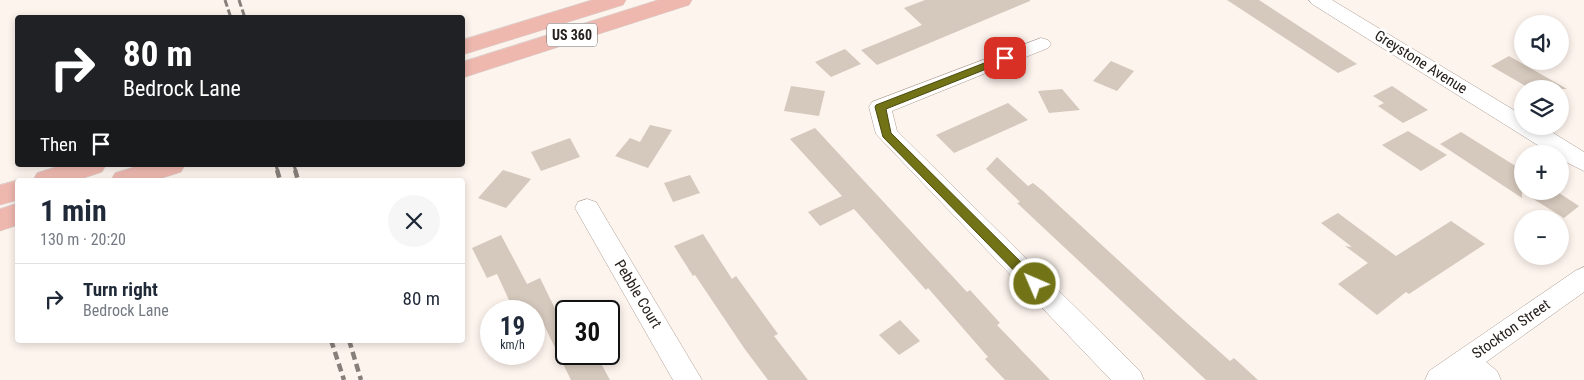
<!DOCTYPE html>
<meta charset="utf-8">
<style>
:root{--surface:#fff;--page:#f6f6f7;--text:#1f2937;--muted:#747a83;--line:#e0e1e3}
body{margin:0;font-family:"Roboto Condensed",sans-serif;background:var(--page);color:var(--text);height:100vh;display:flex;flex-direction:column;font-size:19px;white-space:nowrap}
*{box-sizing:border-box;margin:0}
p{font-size:16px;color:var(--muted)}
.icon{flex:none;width:28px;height:28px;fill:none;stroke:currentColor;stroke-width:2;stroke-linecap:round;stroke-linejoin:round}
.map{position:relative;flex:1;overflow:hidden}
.drawer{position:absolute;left:15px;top:178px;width:450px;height:165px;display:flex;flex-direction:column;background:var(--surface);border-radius:5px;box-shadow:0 2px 8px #0003}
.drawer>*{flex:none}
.hud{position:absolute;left:15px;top:15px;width:450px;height:152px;border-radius:5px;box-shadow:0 2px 8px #0003;background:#202124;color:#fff;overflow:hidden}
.fabs{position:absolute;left:1514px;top:15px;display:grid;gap:10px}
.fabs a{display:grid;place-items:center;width:55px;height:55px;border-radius:50%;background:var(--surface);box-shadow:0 2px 8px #0003;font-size:25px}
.speed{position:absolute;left:480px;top:300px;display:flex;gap:10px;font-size:25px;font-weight:700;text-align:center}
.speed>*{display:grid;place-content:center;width:65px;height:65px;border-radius:50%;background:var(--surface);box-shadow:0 2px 8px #0003;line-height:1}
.speed small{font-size:12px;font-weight:400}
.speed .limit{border:2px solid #111;border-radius:8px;background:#fff;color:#111}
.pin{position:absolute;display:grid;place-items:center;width:42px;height:42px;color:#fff;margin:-21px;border-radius:10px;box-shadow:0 2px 8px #0006}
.me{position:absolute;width:55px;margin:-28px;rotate:315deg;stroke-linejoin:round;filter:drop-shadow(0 0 4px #0008)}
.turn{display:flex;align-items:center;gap:18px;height:105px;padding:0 25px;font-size:22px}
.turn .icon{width:65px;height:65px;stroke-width:2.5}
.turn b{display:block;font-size:35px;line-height:42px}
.then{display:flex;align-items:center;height:48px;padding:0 25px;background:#0003;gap:10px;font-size:19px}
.round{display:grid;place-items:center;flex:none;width:52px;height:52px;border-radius:26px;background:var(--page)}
.overview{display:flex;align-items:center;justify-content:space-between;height:85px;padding:0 25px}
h1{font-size:30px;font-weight:700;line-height:38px}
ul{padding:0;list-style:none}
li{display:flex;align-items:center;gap:15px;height:70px;padding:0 25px;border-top:1px solid var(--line)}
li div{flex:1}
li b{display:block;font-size:19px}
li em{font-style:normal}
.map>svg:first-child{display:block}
.building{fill:#d5c8bc}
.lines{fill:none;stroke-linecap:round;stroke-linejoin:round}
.minor-casing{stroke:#ac9d94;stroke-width:1}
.primary-casing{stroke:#d4d3d2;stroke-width:1}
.minor{fill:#fff;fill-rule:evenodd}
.primary{fill:#eeb8af;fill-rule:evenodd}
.rail-far1{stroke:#877f7a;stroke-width:3;stroke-dasharray:7 3;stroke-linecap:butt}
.rail{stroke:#877f7a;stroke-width:4.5;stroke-dasharray:8 4.5;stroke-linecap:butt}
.route{fill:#727216;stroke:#4a4a0e}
.labels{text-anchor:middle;stroke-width:5;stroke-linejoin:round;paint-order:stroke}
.shield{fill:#fff;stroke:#686461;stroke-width:1}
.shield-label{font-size:14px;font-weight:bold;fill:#27211d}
.street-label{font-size:15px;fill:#27211d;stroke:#fff}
</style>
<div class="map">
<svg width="1584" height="380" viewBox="0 0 1584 380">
<rect width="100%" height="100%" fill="#fef4ee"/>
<g class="building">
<path d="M925,0H1030V1L877,65L861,50L922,25L904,8Z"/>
<path d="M1227,0H1259L1357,64L1338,73Z"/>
<path d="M845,49L861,64L831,77L815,62Z"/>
<path d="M1509,56L1567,89H1531L1491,66Z"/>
<path d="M1111,61L1134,71L1117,91L1093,81Z"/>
<path d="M791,86L825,91L819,116L784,111Z"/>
<path d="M1392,86L1428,110L1403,123L1378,106L1384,103L1373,96Z"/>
<path d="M1062,89L1080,110L1049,113L1038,91Z"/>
<path d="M1008,103L1028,120L954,153L936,135Z"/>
<path d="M650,125L672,130L648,168L615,156L630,138L640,142Z"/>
<path d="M815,128L967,292L970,290L1000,323L997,325L1050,380H1005L985,359L988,357L928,288L926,290L854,209L820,226L808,212L842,196L790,139Z"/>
<path d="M1408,131L1447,155L1421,171L1382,145Z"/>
<path d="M1461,132L1522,170V191H1556L1579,206L1564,218L1522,192V198L1440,144Z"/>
<path d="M570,138L580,157L541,171L531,152Z"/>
<path d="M997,157L1028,186L1033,183L1043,191L1178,315L1230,361L1234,358L1258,380H1206L1017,203L1020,202L986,169Z"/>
<path d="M503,170L531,179L506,208L478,198Z"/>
<path d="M690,175L700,193L673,202L664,183Z"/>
<path d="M1338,213L1396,256L1451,221L1485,244L1409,294L1406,292L1377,315L1338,284L1368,263L1345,246L1352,247L1321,223Z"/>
<path d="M703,234L732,279L736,276L778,334L774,336L808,380H768L744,348L695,275L693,276L674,246Z"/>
<path d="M501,235L527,284L540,278L566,331V354H596L610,380H571L541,319L534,322V311H514L497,274L487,278L472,248Z"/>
<path d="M900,320L920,341L899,355L879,335Z"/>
</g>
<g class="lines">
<g class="minor-casing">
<g id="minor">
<path d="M1309,0H1332L1522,115V126H1542L1584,152V171L1560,159V154H1552L1312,4Z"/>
<path d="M1041,38L1048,40L1051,44L1048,48L892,111L897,131L1140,371L1144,380H1111L876,134L869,107L872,102Z"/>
<path d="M587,199L596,202L702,380H673L575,208L578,202Z"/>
<path d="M1584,267V292L1486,362L1497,371L1501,380H1425L1429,371L1575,271Z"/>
</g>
</g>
<g class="primary-casing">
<g id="primary">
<path d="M592,0H626L623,5L462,55V40Z"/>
<path d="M658,0H692L689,5L462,78V62Z"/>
<path d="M62,165H106L102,172L78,180H33L37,173Z"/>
<path d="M141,165H185L181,172L156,180H111L115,173Z"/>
<path d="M18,180V200L0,205V185Z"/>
<path d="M18,203V225L0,231V209Z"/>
</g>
</g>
<use href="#minor" class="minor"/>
<use href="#primary" class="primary"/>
<g class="rail-far1">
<path d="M225,0L231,18"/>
<path d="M239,0L245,18"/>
<path d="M276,165L278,172"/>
<path d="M294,165L296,172"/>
</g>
<g class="rail">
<path d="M277,170L280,180"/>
<path d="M295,170L298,180"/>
<path d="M331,340L344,380"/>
<path d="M349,340L361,380"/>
</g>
</g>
<path class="route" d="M1005,55L1009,56V60L886,109L891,133L1040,281L1042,284L1040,288H1031L883,137L875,107L876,105Z"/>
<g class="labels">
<rect class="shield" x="547" y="23.5" width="50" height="23" rx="4"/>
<g class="shield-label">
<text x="572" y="40">US 360</text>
</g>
<g class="street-label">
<text transform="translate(1421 62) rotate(32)" y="5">Greystone Avenue</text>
<text transform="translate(638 294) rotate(59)" y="5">Pebble Court</text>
<text transform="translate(1511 329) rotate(-35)" y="5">Stockton Street</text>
</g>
</g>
</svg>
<div class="fabs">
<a><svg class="icon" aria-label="sound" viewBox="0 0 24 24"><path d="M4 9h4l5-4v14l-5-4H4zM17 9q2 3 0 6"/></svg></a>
<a><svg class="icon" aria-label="layers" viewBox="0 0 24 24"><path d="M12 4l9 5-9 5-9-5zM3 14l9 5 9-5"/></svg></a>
<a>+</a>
<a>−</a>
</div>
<div class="speed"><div>19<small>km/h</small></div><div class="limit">30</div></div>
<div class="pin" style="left:1005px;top:58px;background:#d93025"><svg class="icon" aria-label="arrive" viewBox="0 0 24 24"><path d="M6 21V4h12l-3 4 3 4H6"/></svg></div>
<svg class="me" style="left:1035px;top:284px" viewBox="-20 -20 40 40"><circle r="17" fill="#727216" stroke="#fff" stroke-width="3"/><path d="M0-11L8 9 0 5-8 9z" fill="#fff"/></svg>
<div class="hud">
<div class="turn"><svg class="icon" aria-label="right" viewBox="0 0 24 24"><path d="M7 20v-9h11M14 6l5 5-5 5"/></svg><div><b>80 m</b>Bedrock Lane</div></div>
<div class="then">Then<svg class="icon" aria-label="arrive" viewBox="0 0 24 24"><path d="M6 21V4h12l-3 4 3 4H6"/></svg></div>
</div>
<section class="drawer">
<div class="overview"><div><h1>1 min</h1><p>130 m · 20:20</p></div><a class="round"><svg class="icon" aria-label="close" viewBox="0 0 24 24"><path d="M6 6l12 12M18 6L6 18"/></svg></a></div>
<ul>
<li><svg class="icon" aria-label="right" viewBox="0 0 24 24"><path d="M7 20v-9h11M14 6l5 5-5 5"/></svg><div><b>Turn right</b><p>Bedrock Lane</p></div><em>80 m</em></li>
</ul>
</section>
</div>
